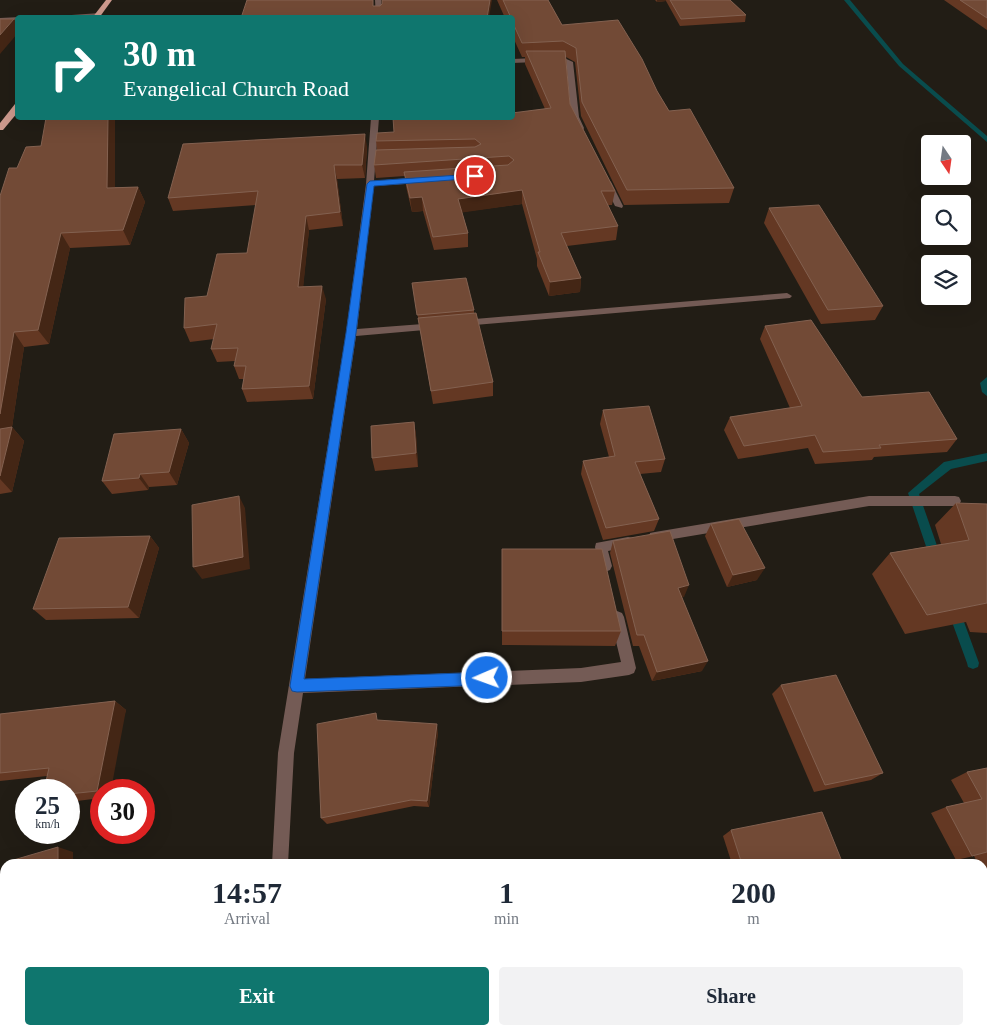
<!DOCTYPE html>
<style>
:root{--surface:#fff;--page:#f2f2f3;--text:#1f2937;--muted:#747a83;--accent:#0f766e}
body{margin:0;font-family:"Times New Roman",serif;background:var(--page);color:var(--text);height:100vh;display:flex;flex-direction:column;font-size:19px;white-space:nowrap}
*{box-sizing:border-box;margin:0}
p{font-size:16px;color:var(--muted)}
.icon{flex:none;width:28px;height:28px;fill:none;stroke:currentColor;stroke-width:2;stroke-linecap:round;stroke-linejoin:round}
.map{position:relative;flex:1;overflow:hidden}
.sheet{position:absolute;left:0px;top:859px;width:988px;height:176px;display:flex;flex-direction:column;background:var(--surface);border-radius:15px 15px 0 0;box-shadow:0 5px 20px #0002}
.sheet>*{flex:none}
.banner{position:absolute;left:15px;top:15px;width:500px;height:105px;border-radius:5px;box-shadow:0 5px 20px #0002;background:#0f766e;color:#fff;overflow:hidden}
.needle{width:32px;rotate:167deg}
.buttons{position:absolute;left:921px;top:135px;display:grid;gap:10px}
.buttons a{display:grid;place-items:center;width:50px;height:50px;border-radius:5px;background:var(--surface);box-shadow:0 5px 20px #0002;font-size:25px}
.speed{position:absolute;left:15px;top:779px;display:flex;gap:10px;font-size:25px;font-weight:700;text-align:center}
.speed>*{display:grid;place-content:center;width:65px;height:65px;border-radius:50%;background:var(--surface);box-shadow:0 5px 20px #0002;line-height:1}
.speed small{font-size:12px;font-weight:400}
.speed .limit{border:8px solid #d22;background:#fff;color:#111}
.pin{position:absolute;display:grid;place-items:center;width:42px;height:42px;color:#fff;margin:-21px;border:2px solid #fff;border-radius:50%;box-shadow:0 1px 5px #0007}
.me{position:absolute;width:55px;margin:-28px;rotate:268deg;stroke-linejoin:round;filter:drop-shadow(0 0 4px #0008)}
.turn{display:flex;align-items:center;gap:18px;height:105px;padding:0 25px;font-size:22px}
.turn .icon{width:65px;height:65px;stroke-width:2.5}
.turn b{display:block;font-size:35px;line-height:42px}
.eta{display:flex;justify-content:space-evenly;align-items:center;height:85px;text-align:center}
.eta b{font-size:30px;font-weight:600;line-height:35px}
.cta{display:flex;gap:10px;margin-top:auto;padding:10px 25px}
.cta a{flex:1;height:58px;border-radius:5px;background:var(--accent);color:#fff;font-size:20px;font-weight:600;line-height:58px;text-align:center}
.cta a+a{background:var(--page);color:var(--text)}
.map>svg:first-child{display:block}
.lines{fill:none;stroke-linecap:round;stroke-linejoin:round}
.stream{fill:#094c4d;fill-rule:evenodd}
.minor{fill:#745b55;fill-rule:evenodd}
.primary{fill:#cd998d;fill-rule:evenodd}
.wall{fill:#643823}
.shaded-wall{fill:#442615}
.building{fill:#724a36;stroke:#836150}
.route{fill:#1a73e8;stroke:#114b97}
</style>
<div class="map">
<svg width="987" height="1034" viewBox="0 0 987 1034">
<rect width="100%" height="100%" fill="#221d15"/>
<g class="lines">
<g class="stream">
<path d="M844,0H850L903,64L987,136V142L899,66Z"/>
<path d="M987,377V396L982,392L980,383Z"/>
<path d="M987,453V461L951,469L919,494L942,560L940,564L936,565L932,564L908,493L944,462Z"/>
<path d="M954,605L958,607L960,611L979,663L978,667L973,669L968,667L967,663L948,611L950,607Z"/>
</g>
<g class="minor">
<path d="M375,0H381L382,18H376Z"/>
<path d="M100,13V15L98,16L29,18Z"/>
<path d="M20,17L18,18V20L0,22V18Z"/>
<path d="M562,57L573,62L579,117L584,128L583,130H577L571,117L566,63L561,61L512,63V59Z"/>
<path d="M371,118H379L374,181L420,177L424,180L420,183L374,186L357,329L436,323L441,326L436,329L356,336L305,679L581,668L621,662L610,617L612,613L617,611L622,613L624,617L636,668L634,673L629,675L581,682L303,693L294,753L288,864H272L278,753L346,333L366,184Z"/>
<path d="M607,179L611,182L623,206L622,208L615,206L603,182Z"/>
<path d="M787,293L792,296L790,298L463,326L458,323L463,320Z"/>
<path d="M869,496H955L959,497L961,501L959,505L955,506H869L655,542L650,541L649,537L650,533L655,532Z"/>
<path d="M628,537L633,538L634,542L633,546L608,551L612,566L610,570L605,572L600,570L595,547L596,543Z"/>
<rect x="262" y="1030" width="18" height="4"/>
</g>
<g class="primary">
<path d="M106,0H112L99,18H92Z"/>
<path d="M15,104H18V112L3,130H0V123Z"/>
</g>
</g>
<g class="wall">
<path d="M497,0H548L562,25L657,91L669,111L734,188L729,203L624,205L581,116L575,62L566,57L570,104L615,191L612,205H608L618,226L616,240L567,246L581,278L580,292L549,296L537,266V259L522,204L462,212L468,233V247L434,250L423,211L412,212L406,186L405,176L376,178L374,165L377,150L376,141L394,132L393,118H474L545,109L525,64V57H522L512,35V18H505Z"/>
<path d="M655,0H730L746,15L745,22L680,26L666,1L657,2Z"/>
<path d="M944,0H987V30Z"/>
<path d="M115,118V187H138L145,202L130,245L70,248L49,344L24,347L12,427L24,441L12,492L0,494V196L17,168L41,146Z"/>
<path d="M367,147L365,178L337,179L343,226L309,230L303,286L326,299L313,399L247,402L242,389L244,379H239L234,366L235,361L217,362L211,349L214,339L190,342L184,328L207,296L247,253L256,205L173,211L168,198Z"/>
<path d="M769,208L883,306L875,320L821,324L764,223Z"/>
<path d="M412,283L474,310V313L493,382V396L433,404Z"/>
<path d="M765,326L862,397L957,439L947,452L874,457L872,460L815,464L808,448L738,459L724,430L730,417L790,408L760,339Z"/>
<path d="M603,410L665,459L661,472L640,474L659,519L654,531L603,540L581,474L583,461L609,457L600,424Z"/>
<path d="M414,422L416,435L418,467L375,471L372,458Z"/>
<path d="M181,429L189,443L177,485L149,487L148,490L112,494L102,481Z"/>
<path d="M956,503L987,504V633L970,632L966,622L905,634L872,574L890,553L941,544L935,525Z"/>
<path d="M711,524L757,580L727,587L705,536Z"/>
<path d="M150,536L159,548L139,618L46,620L33,609Z"/>
<path d="M613,541L684,597H682L702,671L652,681L639,646H633L610,553Z"/>
<path d="M502,566L621,631L615,646L502,645Z"/>
<path d="M781,685L883,773L871,780L814,792L772,694Z"/>
<path d="M115,701L126,710L101,790V798L69,802V790L47,776L0,781V714Z"/>
<path d="M379,720L438,732L429,807L414,806L327,824L321,818Z"/>
<path d="M987,768V881L982,872V864H978L974,856L956,860L931,813L946,807L964,803L951,780L967,772Z"/>
<path d="M731,830L843,864H732L723,836Z"/>
</g>
<g class="shaded-wall">
<path d="M490,0H492L489,18H487Z"/>
<path d="M657,0H666V1L657,2Z"/>
<path d="M14,19L18,25V33L0,54V35Z"/>
<path d="M108,118H115V203L107,188Z"/>
<path d="M365,134L367,147L365,178L362,165Z"/>
<path d="M334,165L337,179L343,226L340,212Z"/>
<path d="M138,187L145,202L130,245L123,230Z"/>
<path d="M522,190V204L459,213L458,199Z"/>
<path d="M422,197L423,211L412,212L410,198Z"/>
<path d="M306,216L309,230L302,300L298,287Z"/>
<path d="M61,233L70,248L49,344L38,330Z"/>
<path d="M581,278L580,292L549,296L550,282Z"/>
<path d="M322,286L326,299L313,399L309,386Z"/>
<path d="M14,332L24,347L12,427L24,441L12,492L0,479V414Z"/>
<path d="M414,422L416,435L418,467L416,453Z"/>
<path d="M181,429L189,443L177,485L169,472Z"/>
<path d="M140,474L149,487L148,490L139,478Z"/>
<path d="M239,496L245,508L250,569L202,579L193,567Z"/>
<path d="M150,536L159,548L139,618L128,607Z"/>
<path d="M765,568L757,580L727,587L733,575Z"/>
<path d="M689,585L684,597L673,599L678,588Z"/>
<path d="M708,661L702,671L652,681L657,672Z"/>
<path d="M115,701L126,710L111,790H101V793L97,791Z"/>
<path d="M437,724L438,732L429,807L427,801Z"/>
<path d="M58,847L73,852V864H58Z"/>
<path d="M184,1030H199V1034H183Z"/>
<path d="M433,1030H436V1033L433,1034Z"/>
</g>
<g class="building">
<path d="M247,0H373V6H380L382,4V0H490L487,18H241Z"/>
<path d="M503,0H548L562,25L618,20L642,59L657,91L669,111L690,109L734,188L627,190L582,102L576,48L563,41L522,43L512,21V18H511Z"/>
<path d="M670,0H730L746,15L681,19Z"/>
<path d="M960,0H987V18Z"/>
<path d="M0,19H14L0,35Z"/>
<path d="M526,51H565L570,104L615,191H601L618,226L561,233L581,278L550,282L538,252H540L522,190L458,199L468,233L433,237L422,197L410,198L404,172L508,165L514,160L509,156L374,165L376,150L475,147L481,144L475,139L376,141L377,133L394,132L393,118H512V113L551,108Z"/>
<path d="M46,118H108L107,188L138,187L123,230L61,233L38,330L14,332L0,414V196L9,168H17L26,147L41,146Z"/>
<path d="M365,134L362,165H334L340,212L306,216L298,287L322,286L309,386L242,389L246,366H234L238,348L211,349L217,324L184,328L185,298L207,296L217,254L247,253L258,191L168,198L183,144Z"/>
<path d="M819,205L883,306L828,310L769,208Z"/>
<path d="M466,278L474,310L417,315L412,283Z"/>
<path d="M476,313L493,382L431,391L418,318Z"/>
<path d="M811,320L862,397L929,392L957,439L879,445L881,448L823,452L815,435L744,446L730,417L802,406L765,326Z"/>
<path d="M649,406L665,459L635,462L659,519L606,528L583,461L615,456L603,410Z"/>
<path d="M414,422L416,453L372,458L371,426Z"/>
<path d="M12,427L0,476V429Z"/>
<path d="M181,429L169,472L140,474L139,478L102,481L114,434Z"/>
<path d="M239,496L243,557L193,567L192,505Z"/>
<path d="M956,503L987,504V603L927,615L890,553L969,540Z"/>
<path d="M739,519L765,568L733,575L711,524Z"/>
<path d="M670,531L689,585L678,588L708,661L657,672L644,635H637L613,541Z"/>
<path d="M150,536L128,607L33,609L59,538Z"/>
<path d="M502,549H602L621,631H502Z"/>
<path d="M836,675L883,773L825,785L781,685Z"/>
<path d="M115,701L97,791L69,794V790H44L49,768L0,773V714Z"/>
<path d="M376,713L377,720L437,724L427,801L411,800L321,818L317,724Z"/>
<path d="M987,768V852L972,856L946,807L982,799L967,772Z"/>
<path d="M822,812L843,864H742L731,830Z"/>
<path d="M58,847V864H10V861Z"/>
<path d="M5,924V947L3,948Z"/>
<path d="M75,1030H184L183,1034H74Z"/>
<path d="M293,1030H433V1034H292Z"/>
</g>
<path class="route" d="M475,174H477V178L374,186L356,333L304,679L487,672L491,674L493,678L491,683L487,685L297,692L292,691L290,686L346,333L367,184L370,181Z"/>
</svg>
<div class="buttons">
<a><svg class="needle" viewBox="-14 -14 28 28"><path d="M0-13l5 13h-10z" fill="#e53935"/><path d="M0 13l5-13h-10z" fill="#747a83"/></svg></a>
<a><svg class="icon" aria-label="search" viewBox="0 0 24 24"><circle cx="10" cy="10" r="6"/><path d="M15 15l6 6"/></svg></a>
<a><svg class="icon" aria-label="layers" viewBox="0 0 24 24"><path d="M12 4l9 5-9 5-9-5zM3 14l9 5 9-5"/></svg></a>
</div>
<div class="speed"><div>25<small>km/h</small></div><div class="limit">30</div></div>
<div class="pin" style="left:475px;top:176px;background:#d93025"><svg class="icon" aria-label="arrive" viewBox="0 0 24 24"><path d="M6 21V4h12l-3 4 3 4H6"/></svg></div>
<svg class="me" style="left:487px;top:678px" viewBox="-20 -20 40 40"><circle r="17" fill="#1a73e8" stroke="#fff" stroke-width="3"/><path d="M0-11L8 9 0 5-8 9z" fill="#fff"/></svg>
<div class="banner">
<div class="turn"><svg class="icon" aria-label="right" viewBox="0 0 24 24"><path d="M7 20v-9h11M14 6l5 5-5 5"/></svg><div><b>30 m</b>Evangelical Church Road</div></div>
</div>
<section class="sheet">
<div class="eta">
<div><b>14:57</b><p>Arrival</p></div>
<div><b>1</b><p>min</p></div>
<div><b>200</b><p>m</p></div>
</div>
<div class="cta"><a>Exit</a><a>Share</a></div>
</section>
</div>
